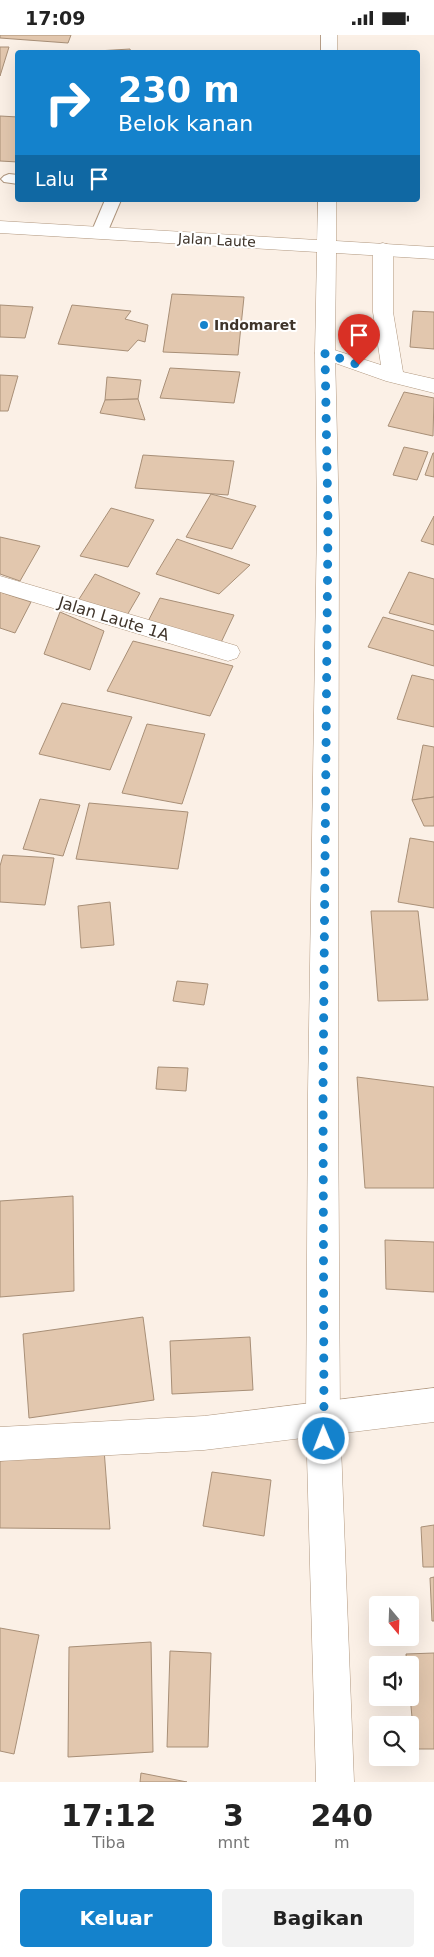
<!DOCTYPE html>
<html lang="id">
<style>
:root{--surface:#fff;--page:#f2f2f2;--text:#222;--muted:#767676;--accent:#1482cc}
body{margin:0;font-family:"DejaVu Sans",sans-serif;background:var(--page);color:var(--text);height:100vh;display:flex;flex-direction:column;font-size:19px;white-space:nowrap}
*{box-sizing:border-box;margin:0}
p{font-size:16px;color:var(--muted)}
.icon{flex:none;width:28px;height:28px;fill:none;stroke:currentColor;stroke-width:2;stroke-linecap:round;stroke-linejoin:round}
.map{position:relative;height:1747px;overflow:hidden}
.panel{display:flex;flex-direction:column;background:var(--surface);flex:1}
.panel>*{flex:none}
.top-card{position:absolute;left:15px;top:15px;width:405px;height:152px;border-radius:5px;box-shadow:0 5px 20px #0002;background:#1482cc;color:#fff;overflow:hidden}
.needle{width:32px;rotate:161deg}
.buttons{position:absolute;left:369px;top:1561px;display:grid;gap:10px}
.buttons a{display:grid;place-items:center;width:50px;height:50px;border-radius:5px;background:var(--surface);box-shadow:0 5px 20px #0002;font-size:25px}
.pin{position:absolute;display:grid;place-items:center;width:42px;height:42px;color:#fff;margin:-51px -21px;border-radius:50% 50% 50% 0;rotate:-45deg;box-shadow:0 0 5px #0007}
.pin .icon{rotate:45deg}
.me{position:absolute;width:55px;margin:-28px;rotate:359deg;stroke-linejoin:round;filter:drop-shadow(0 0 4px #0008)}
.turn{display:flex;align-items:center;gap:18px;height:105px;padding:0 20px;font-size:22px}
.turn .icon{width:65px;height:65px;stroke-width:2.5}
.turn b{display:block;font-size:35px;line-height:42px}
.then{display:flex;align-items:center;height:48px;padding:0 20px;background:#0003;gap:10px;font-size:19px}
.eta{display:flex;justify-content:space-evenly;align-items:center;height:85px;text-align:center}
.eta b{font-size:30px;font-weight:600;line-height:35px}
.action{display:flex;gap:10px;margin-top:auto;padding:10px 20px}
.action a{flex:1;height:58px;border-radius:5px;background:var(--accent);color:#fff;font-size:20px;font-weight:600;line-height:58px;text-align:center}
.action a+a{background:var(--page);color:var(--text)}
.status{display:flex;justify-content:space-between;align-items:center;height:35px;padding:0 25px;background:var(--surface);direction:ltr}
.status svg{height:14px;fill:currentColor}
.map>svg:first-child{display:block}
.building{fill:#e2c7ae;stroke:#a88f77}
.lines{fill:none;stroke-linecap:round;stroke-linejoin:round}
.lane-casing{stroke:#b0977f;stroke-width:2}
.street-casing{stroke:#b0977f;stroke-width:1}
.secondary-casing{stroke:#b0977f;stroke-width:1}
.lane{fill:#fff;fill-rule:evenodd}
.street{fill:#fff;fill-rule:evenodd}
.secondary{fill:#fff;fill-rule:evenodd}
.route{stroke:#1482cc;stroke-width:9;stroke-dasharray:0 16.2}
.poi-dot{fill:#1482cc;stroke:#fff;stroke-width:2}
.labels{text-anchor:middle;stroke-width:4;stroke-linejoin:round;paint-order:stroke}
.far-street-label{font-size:14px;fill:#3f342a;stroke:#fff}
.far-poi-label{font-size:14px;font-weight:bold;fill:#3f342a;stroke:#fff;text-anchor:start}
.street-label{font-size:16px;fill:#3f342a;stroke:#fff}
</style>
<div class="status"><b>17:09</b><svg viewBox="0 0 49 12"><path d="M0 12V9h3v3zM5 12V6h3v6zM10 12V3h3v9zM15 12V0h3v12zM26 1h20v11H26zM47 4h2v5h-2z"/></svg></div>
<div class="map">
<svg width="434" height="1747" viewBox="0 0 434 1747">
<rect width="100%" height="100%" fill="#fbf0e6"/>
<g class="building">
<path d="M0,0H71L68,8L0,3Z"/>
<path d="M0,12H9L0,41Z"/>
<path d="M130,14L131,18H64Z"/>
<path d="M0,81L18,82V127L0,126Z"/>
<path d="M172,259L244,262L238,320L163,317Z"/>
<path d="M0,270L33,272L25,303L0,302Z"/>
<path d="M72,270L131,276L125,284L148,290L145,307L138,305L128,316L58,309Z"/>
<path d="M413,276L434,277V314L410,312Z"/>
<path d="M170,333L240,337L234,368L160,363Z"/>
<path d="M0,340L18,341L8,376H0Z"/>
<path d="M107,342L141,345L138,364L105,365Z"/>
<path d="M404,357L434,363L433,401L388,391Z"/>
<path d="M138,364L145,385L100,378L105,365Z"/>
<path d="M404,412L428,417L417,445L393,440Z"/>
<path d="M433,418H434V442L425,440Z"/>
<path d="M143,420L234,426L228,460L135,453Z"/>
<path d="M211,459L256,471L232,514L186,502Z"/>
<path d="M111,473L154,485L128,532L80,521Z"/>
<path d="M434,481V510L421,506Z"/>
<path d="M0,502L40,511L20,546L0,539Z"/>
<path d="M177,504L250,530L219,559L156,539Z"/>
<path d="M409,537L434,544V590L389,578Z"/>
<path d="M95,539L140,558L126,582L74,572Z"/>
<path d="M0,557L31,567L15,598L0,593Z"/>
<path d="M160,563L234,580L217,616L142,598Z"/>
<path d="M60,577L104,596L90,635L44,619Z"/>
<path d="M383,582L434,596V631L368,612Z"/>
<path d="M133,606L233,631L210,681L107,656Z"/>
<path d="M412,640L434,645V692L397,684Z"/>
<path d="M62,668L132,682L110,735L39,719Z"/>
<path d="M147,689L205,699L182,769L122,758Z"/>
<path d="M423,710L434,712V762L412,765Z"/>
<path d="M434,762V791H424L412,765Z"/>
<path d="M40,764L80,770L63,821L23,814Z"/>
<path d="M89,768L188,777L178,834L76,824Z"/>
<path d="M410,803L434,807V873L398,867Z"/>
<path d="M3,820L54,823L45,870L0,867V831Z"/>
<path d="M110,867L114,910L81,913L78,871Z"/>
<path d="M371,876H418L428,965L378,966Z"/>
<path d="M177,946L208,949L204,970L173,966Z"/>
<path d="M158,1032L188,1033L186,1056L156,1054Z"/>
<path d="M357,1042L434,1052V1153H365Z"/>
<path d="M73,1161L74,1256L0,1262V1166Z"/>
<path d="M385,1205L434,1207V1257L386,1254Z"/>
<path d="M143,1282L154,1365L29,1383L23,1299Z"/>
<path d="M250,1302L253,1355L172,1359L170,1306Z"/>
<path d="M104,1414L110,1494L0,1493V1426Z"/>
<path d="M212,1437L271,1445L264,1501L203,1491Z"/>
<path d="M434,1490V1532H423L421,1492Z"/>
<path d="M434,1542V1586H432L430,1543Z"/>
<path d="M0,1593L39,1600L14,1719L0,1716Z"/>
<path d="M151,1607L153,1717L68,1722L69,1612Z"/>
<path d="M170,1616L211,1618L208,1712H167Z"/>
<path d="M434,1618V1714H415L410,1661V1630H407L406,1619Z"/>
<path d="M141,1738L187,1747H140Z"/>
</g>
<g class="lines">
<g class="lane-casing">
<g id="lane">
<path d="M9,139L18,140V149L4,147L1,144L4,141Z"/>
<path d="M105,165H121L107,198L105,201H93L91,198Z"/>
</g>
</g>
<g class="street-casing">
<g id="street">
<path d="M383,208L390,210L393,214V277L403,337L434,344V358L386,346L318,322L315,318L318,314L325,312L381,330L373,277V214L376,210Z"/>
<path d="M0,541L237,611L240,617L237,623L228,626L0,557Z"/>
<path d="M434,1353V1387L204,1415L0,1426V1392L204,1381Z"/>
</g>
</g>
<g class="secondary-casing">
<g id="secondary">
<rect x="321" y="0" width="16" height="18"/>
<path d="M318,165H336V206L434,212V224L336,218L335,318L339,487L338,1058L340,1385L354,1747H316L306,1385L308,1058L317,487L315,318L317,217L0,198V186L317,205Z"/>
</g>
</g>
<use href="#lane" class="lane"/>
<use href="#street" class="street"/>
<use href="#secondary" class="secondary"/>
</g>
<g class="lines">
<path class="route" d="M324,1404L323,1058L328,487L325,318L359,330"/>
</g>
<circle class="poi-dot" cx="204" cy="290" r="5"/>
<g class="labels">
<g class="far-street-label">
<text transform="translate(217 205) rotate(3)" y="5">Jalan Laute</text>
</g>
<g class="far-poi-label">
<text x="214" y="295">Indomaret</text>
</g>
<g class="street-label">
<text transform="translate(114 583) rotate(17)" y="6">Jalan Laute 1A</text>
</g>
</g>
</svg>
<div class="buttons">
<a><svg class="needle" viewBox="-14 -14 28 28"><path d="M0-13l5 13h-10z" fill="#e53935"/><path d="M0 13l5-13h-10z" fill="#767676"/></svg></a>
<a><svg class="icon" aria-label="sound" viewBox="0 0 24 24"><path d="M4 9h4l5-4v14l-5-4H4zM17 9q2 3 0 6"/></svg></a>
<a><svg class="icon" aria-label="search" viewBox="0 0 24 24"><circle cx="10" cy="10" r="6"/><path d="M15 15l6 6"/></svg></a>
</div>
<div class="pin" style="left:359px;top:330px;background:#d93025"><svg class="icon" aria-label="arrive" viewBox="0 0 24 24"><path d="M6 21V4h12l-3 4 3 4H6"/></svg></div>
<svg class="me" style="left:324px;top:1404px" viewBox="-20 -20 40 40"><circle r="17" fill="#1482cc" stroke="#fff" stroke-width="3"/><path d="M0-11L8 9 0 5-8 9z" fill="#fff"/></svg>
<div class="top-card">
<div class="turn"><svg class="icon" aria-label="right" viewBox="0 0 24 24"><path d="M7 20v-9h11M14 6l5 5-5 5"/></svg><div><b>230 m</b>Belok kanan</div></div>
<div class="then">Lalu<svg class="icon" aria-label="arrive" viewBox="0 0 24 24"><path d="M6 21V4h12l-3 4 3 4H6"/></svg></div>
</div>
</div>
<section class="panel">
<div class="eta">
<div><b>17:12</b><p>Tiba</p></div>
<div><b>3</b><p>mnt</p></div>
<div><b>240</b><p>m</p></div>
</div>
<div class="action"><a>Keluar</a><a>Bagikan</a></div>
</section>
